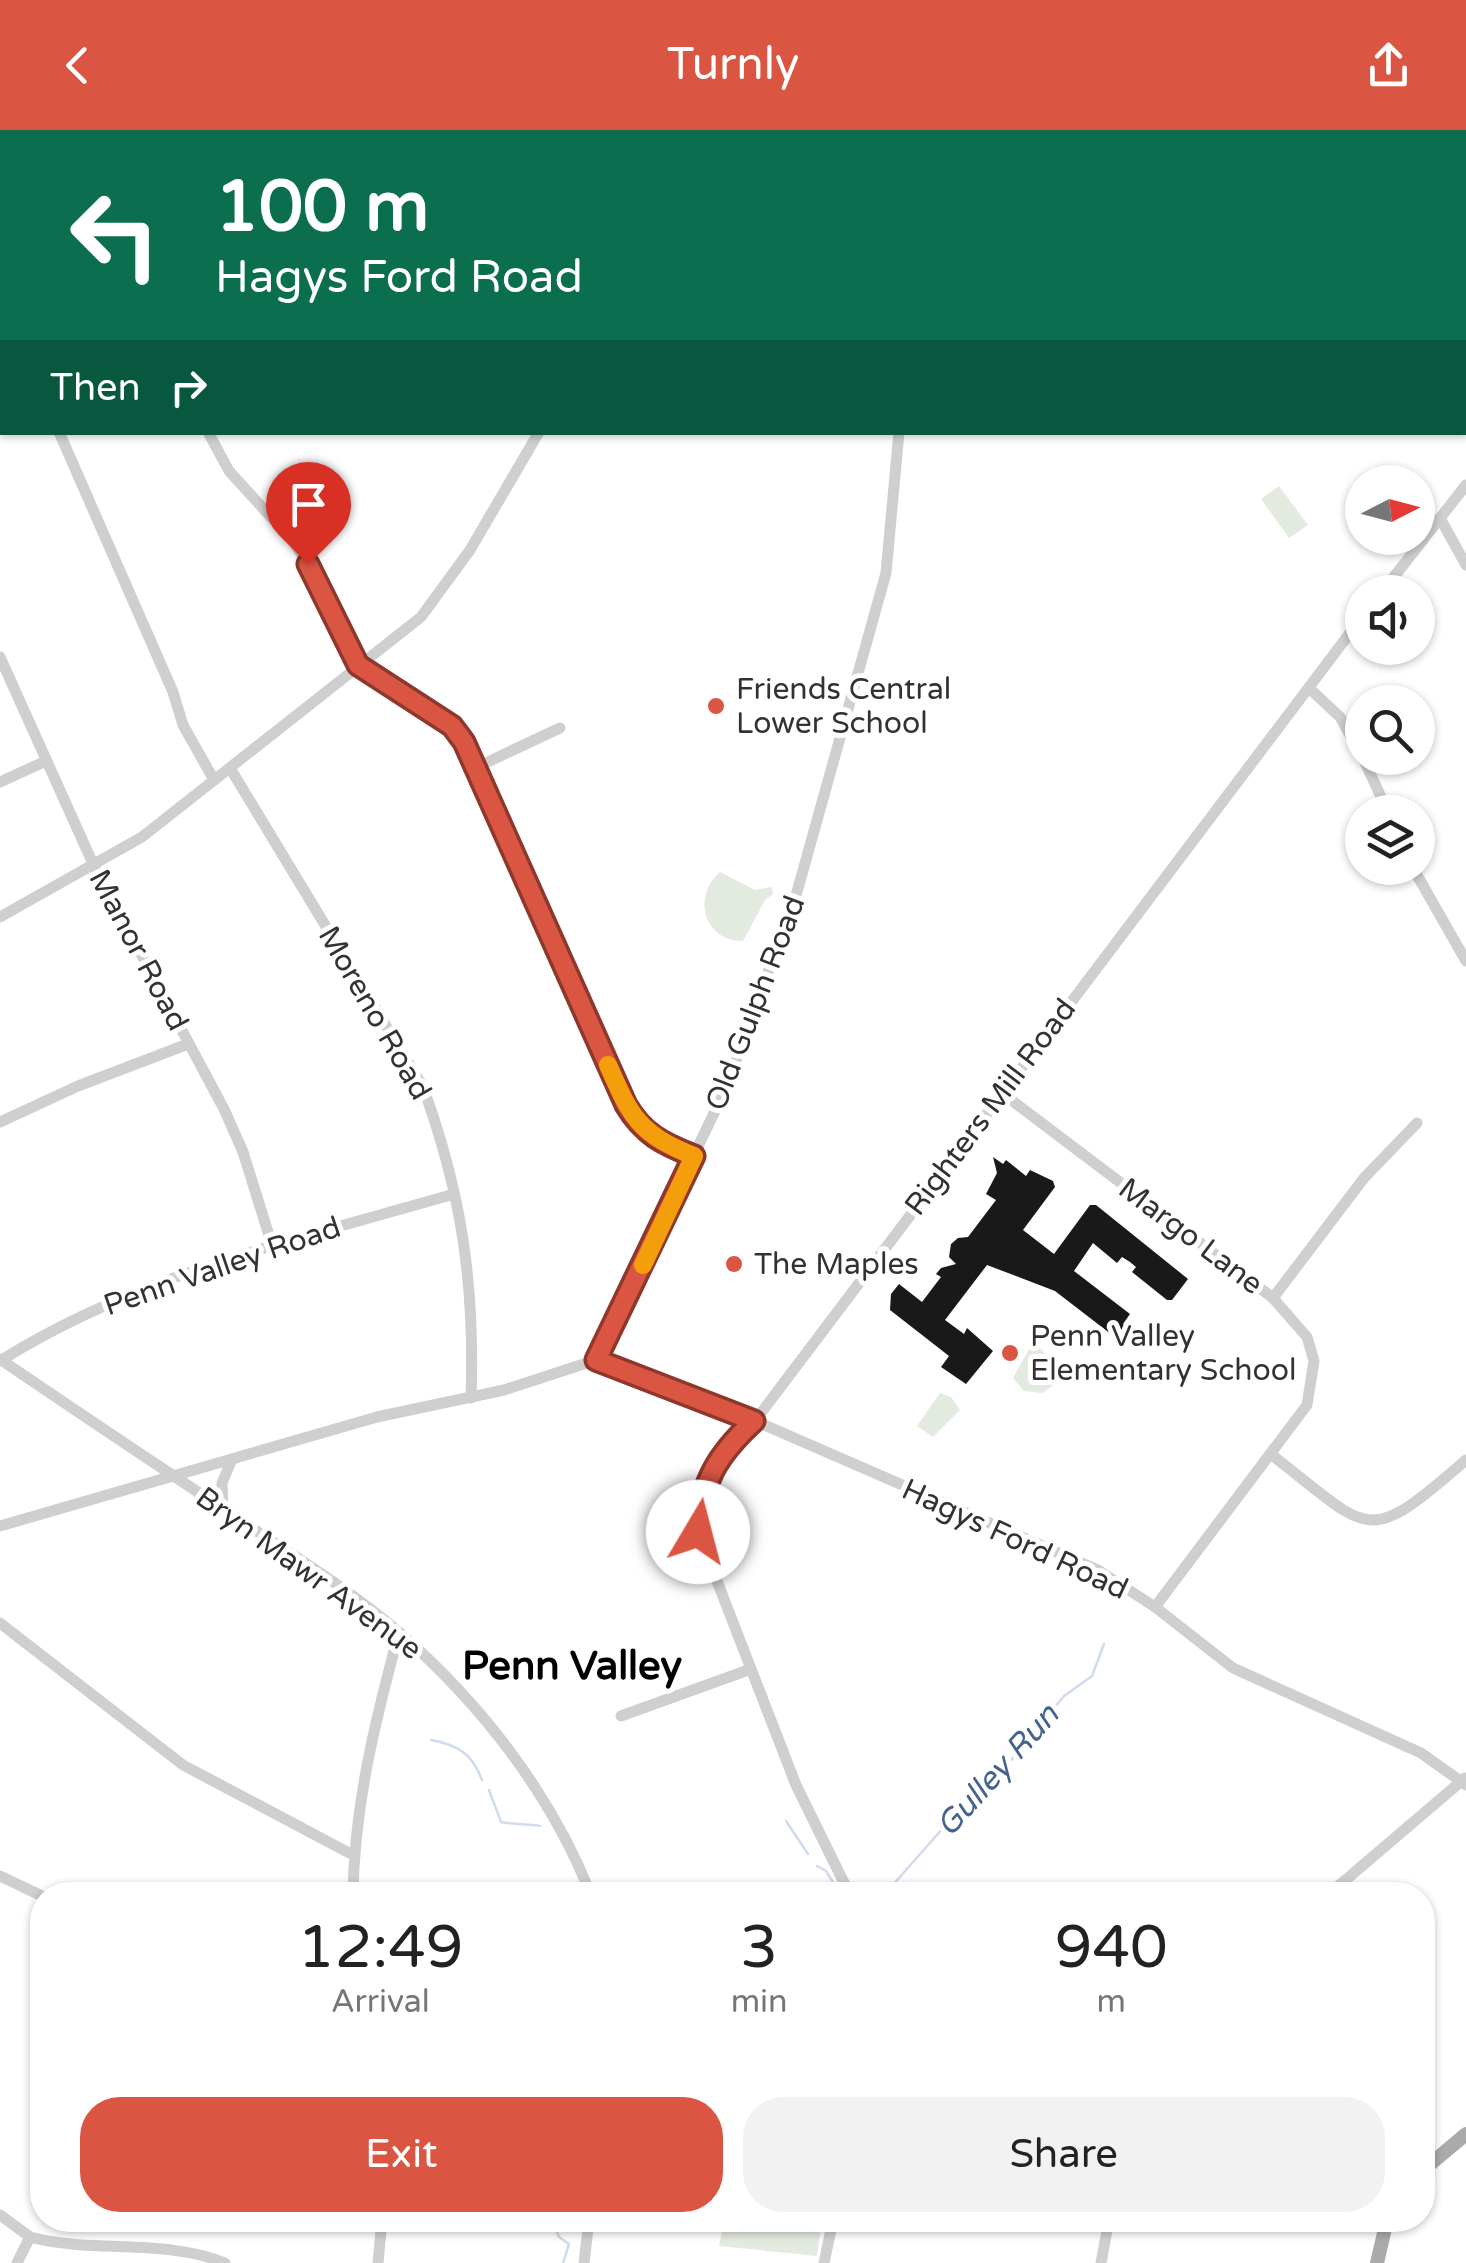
<!DOCTYPE html>
<style>
:root{--surface:#fff;--page:#f2f2f2;--text:#222;--muted:#767676;--accent:#da5643}
body{margin:0;font-family:"Varela Round",sans-serif;background:var(--page);color:var(--text);height:100vh;display:flex;flex-direction:column;font-size:38px;white-space:nowrap}
*{box-sizing:border-box;margin:0}
p{font-size:32px;color:var(--muted)}
.icon{flex:none;width:55px;height:55px;fill:none;stroke:currentColor;stroke-width:2;stroke-linecap:round;stroke-linejoin:round}
.map{position:relative;flex:1;overflow:hidden}
.drawer{position:absolute;left:30px;top:1752px;width:1405px;height:350px;display:flex;flex-direction:column;background:var(--surface);border-radius:40px;box-shadow:0 2px 8px #0004}
.drawer>*{flex:none}
.hud{position:absolute;left:0px;top:0px;width:1468px;height:305px;box-shadow:0 2px 8px #0004;background:#0b6e4f;color:#fff;overflow:hidden}
.needle{width:65px;rotate:84deg}
.controls{position:absolute;left:1345px;top:335px;display:grid;gap:20px}
.controls a{display:grid;place-items:center;width:90px;height:90px;border-radius:50%;background:var(--surface);box-shadow:0 2px 8px #0004;font-size:50px}
.pin{position:absolute;display:grid;place-items:center;width:85px;height:85px;color:#fff;margin:-102px -42px;border-radius:50% 50% 50% 0;rotate:-45deg;box-shadow:0 0 10px #0007}
.pin .icon{rotate:45deg}
.me{position:absolute;width:110px;margin:-55px;rotate:8deg;stroke-linejoin:round;filter:drop-shadow(0 0 8px #0008)}
.turn{display:flex;align-items:center;gap:35px;height:210px;padding:0 50px;font-size:45px}
.turn .icon{width:130px;height:130px;stroke-width:2.5}
.turn b{display:block;font-size:70px;line-height:85px}
.then{display:flex;align-items:center;height:95px;padding:0 50px;background:#0003;gap:20px;font-size:38px}
.eta{display:flex;justify-content:space-evenly;align-items:center;height:170px;text-align:center}
.eta b{font-size:60px;font-weight:600;line-height:70px}
.cta{display:flex;gap:20px;margin-top:auto;padding:20px 50px}
.cta a{flex:1;height:115px;border-radius:40px;background:var(--accent);color:#fff;font-size:40px;font-weight:600;line-height:115px;text-align:center}
.cta a+a{background:var(--page);color:var(--text)}
header{display:flex;justify-content:space-between;align-items:center;height:130px;padding:0 50px;background:var(--accent);color:#fff;font-size:45px;font-weight:600}
.map>svg:first-child{display:block}
.green{fill:#e3eadf}
.lines{fill:none;stroke-linecap:round;stroke-linejoin:round}
.stream{stroke:#d0dbeb;stroke-width:2.5}
.building{fill:#191919}
.minor{stroke:#cfcfcf;stroke-width:11}
.major{stroke:#aaa;stroke-width:14}
.route-casing{stroke:#8e382c;stroke-width:25}
.route{stroke:#da5643;stroke-width:18}
.slow{stroke:#f59e0b;stroke-width:18}
.poi-dot{fill:#da5643;stroke:#fff;stroke-width:4}
.labels{text-anchor:middle;stroke-width:10;stroke-linejoin:round;paint-order:stroke}
.poi-label{font-size:30px;fill:#323232;stroke:#fff;text-anchor:start}
.street-label{font-size:30px;fill:#323232;stroke:#fff}
.water-label{font-size:32px;font-style:italic;fill:#44638f;stroke:#fff}
.district-label{font-size:40px;font-weight:bold;fill:#000;stroke:#fff}
</style>
<header><svg class="icon" aria-label="back" viewBox="0 0 24 24"><path d="M15 5l-7 7 7 7"/></svg>Turnly<svg class="icon" aria-label="share" viewBox="0 0 24 24"><path d="M12 15V3M7 8l5-5 5 5M5 13v7h14v-7"/></svg></header>
<div class="map">
<svg width="1466" height="2133" viewBox="0 0 1466 2133">
<rect width="100%" height="100%" fill="#fff"/>
<g class="green">
<path d="M1279,356L1308,395L1289,408L1261,369Z"/>
<path d="M720,742L755,760L772,757L773,764L765,770L743,811C703,811 692,766 720,742Z"/>
<path d="M1033,1212L1062,1239L1058,1252L1042,1263L1024,1261L1013,1248Z"/>
<path d="M940,1263L951,1267L960,1280L933,1307L917,1296Z"/>
<path d="M751,2090H822L817,2126L719,2116L724,2093Z"/>
</g>
<g class="lines">
<g class="stream">
<path d="M626,2L627,0"/>
<path d="M431,1610C459,1615 473,1625 482,1650"/>
<path d="M489,1660L501,1692C509,1694 538,1695 540,1696"/>
<path d="M786,1691L808,1724"/>
<path d="M817,1736L826,1741L841,1765"/>
<path d="M884,1765L958,1681L1007,1635L1064,1566L1092,1546L1104,1514"/>
<path d="M552,2090L559,2107L569,2114L563,2133"/>
</g>
</g>
<path class="building" d="M993,1027L1003,1034L1006,1030L1026,1046L1030,1040L1053,1051L1055,1057L1023,1100L1054,1124L1090,1075H1096L1188,1149L1172,1170H1167L1132,1142L1136,1137L1130,1132L1122,1127L1117,1133L1093,1113L1074,1141L1130,1184L1123,1194L1128,1198L1116,1208L1055,1161L987,1135L945,1190L964,1204L967,1198L993,1221L966,1254L941,1237L949,1226L890,1180L891,1164L899,1154L922,1172L941,1147L936,1144L941,1138L956,1134L949,1127L951,1114L958,1108L968,1107L996,1070L986,1064L997,1043Z"/>
<g class="lines">
<g class="minor">
<path d="M663,2L665,0"/>
<path d="M916,2V0"/>
<path d="M0,174L2,172"/>
<path d="M0,194L2,197"/>
<path d="M59,302L173,562L183,595L214,650"/>
<path d="M208,302L229,341L293,411L322,455L358,535L452,596L464,613L626,975C643,1004 663,1014 694,1027"/>
<path d="M1440,388L1466,435"/>
<path d="M1382,462L1466,355"/>
<path d="M0,527L94,736L224,979L243,1022L272,1115"/>
<path d="M1309,558L1340,587L1362,626"/>
<path d="M1363,628L1388,682"/>
<path d="M477,637L560,598"/>
<path d="M230,638L423,957C462,1064 475,1156 471,1268"/>
<path d="M0,652L46,631"/>
<path d="M1413,738L1466,831"/>
<path d="M0,787L142,707L421,487L470,420L539,302"/>
<path d="M1002,963L1273,1168L1307,1207L1314,1231L1307,1275L1155,1477"/>
<path d="M0,992L78,956L188,914"/>
<path d="M1273,1168L1364,1048L1417,993"/>
<path d="M0,1229C73,1279 147,1328 220,1377C281,1418 346,1456 401,1504C482,1575 551,1664 591,1765"/>
<path d="M596,1230L755,1291L1098,1440L1155,1477L1233,1538L1421,1623L1466,1655"/>
<path d="M0,1231C138,1144 299,1109 454,1064"/>
<path d="M1272,1325C1372,1403 1365,1418 1466,1330"/>
<path d="M223,1380L222,1353L232,1329"/>
<path d="M0,1396L377,1287L504,1260L596,1230L726,958L797,762L886,443L899,302"/>
<path d="M0,1493L183,1635L353,1725"/>
<path d="M621,1586L751,1539"/>
<path d="M0,1746L42,1766"/>
<path d="M353,1765C354,1675 376,1588 399,1502"/>
<path d="M850,1765L796,1655L698,1402C699,1353 718,1324 755,1291L1362,487"/>
<path d="M1328,1765L1465,1648"/>
<path d="M0,2085L30,2107"/>
<path d="M17,2133L30,2107C94,2124 164,2108 225,2133"/>
<path d="M378,2133L382,2090"/>
<path d="M584,2133L589,2090"/>
<path d="M824,2133L833,2090"/>
<path d="M1101,2133L1109,2090"/>
</g>
<g class="major">
<path d="M1422,2041L1466,2004"/>
<path d="M1377,2133L1387,2090"/>
</g>
</g>
<g class="lines">
<g class="route-casing">
<path id="route" d="M308,434L358,535L452,596L464,612L626,975C643,1004 663,1014 694,1026L596,1230L754,1291C718,1324 700,1353 698,1402"/>
</g>
<use href="#route" class="route"/>
<path class="slow" d="M608,935C631,987 639,1004 694,1026L643,1135"/>
</g>
<g class="poi-dot">
<circle cx="716" cy="576" r="10"/>
<circle cx="734" cy="1134" r="10"/>
<circle cx="1010" cy="1223" r="10"/>
</g>
<g class="labels">
<g class="poi-label">
<text x="736" y="569">Friends Central<tspan x="736" dy="34">Lower School</tspan></text>
<text x="754" y="1144">The Maples</text>
<text x="1030" y="1216">Penn Valley<tspan x="1030" dy="34">Elementary School</tspan></text>
</g>
<g class="street-label">
<text transform="translate(139 820) rotate(62)" y="10">Manor Road</text>
<text transform="translate(755 873) rotate(-69)" y="10">Old Gulph Road</text>
<text transform="translate(375 883) rotate(60)" y="10">Moreno Road</text>
<text transform="translate(990 977) rotate(-53)" y="10">Righters Mill Road</text>
<text transform="translate(1191 1106) rotate(37)" y="10">Margo Lane</text>
<text transform="translate(222 1136) rotate(-19)" y="10">Penn Valley Road</text>
<text transform="translate(1015 1409) rotate(25)" y="10">Hagys Ford Road</text>
<text transform="translate(309 1443) rotate(36)" y="10">Bryn Mawr Avenue</text>
</g>
<g class="water-label">
<text transform="translate(997 1640) rotate(-48)" y="11">Gulley Run</text>
</g>
<g class="district-label">
<text x="572" y="1549">Penn Valley</text>
</g>
</g>
</svg>
<div class="controls">
<a><svg class="needle" viewBox="-14 -14 28 28"><path d="M0-13l5 13h-10z" fill="#e53935"/><path d="M0 13l5-13h-10z" fill="#767676"/></svg></a>
<a><svg class="icon" aria-label="sound" viewBox="0 0 24 24"><path d="M4 9h4l5-4v14l-5-4H4zM17 9q2 3 0 6"/></svg></a>
<a><svg class="icon" aria-label="search" viewBox="0 0 24 24"><circle cx="10" cy="10" r="6"/><path d="M15 15l6 6"/></svg></a>
<a><svg class="icon" aria-label="layers" viewBox="0 0 24 24"><path d="M12 4l9 5-9 5-9-5zM3 14l9 5 9-5"/></svg></a>
</div>
<div class="pin" style="left:308px;top:434px;background:#d93025"><svg class="icon" aria-label="arrive" viewBox="0 0 24 24"><path d="M6 21V4h12l-3 4 3 4H6"/></svg></div>
<svg class="me" style="left:698px;top:1402px" viewBox="-20 -20 40 40"><circle r="19" fill="#fff"/><path d="M0-13L10 11 0 6-10 11z" fill="#da5643"/></svg>
<div class="hud">
<div class="turn"><svg class="icon" aria-label="left" viewBox="0 0 24 24"><path d="M17 20v-9H6M10 6l-5 5 5 5"/></svg><div><b>100 m</b>Hagys Ford Road</div></div>
<div class="then">Then<svg class="icon" aria-label="right" viewBox="0 0 24 24"><path d="M7 20v-9h11M14 6l5 5-5 5"/></svg></div>
</div>
<section class="drawer">
<div class="eta">
<div><b>12:49</b><p>Arrival</p></div>
<div><b>3</b><p>min</p></div>
<div><b>940</b><p>m</p></div>
</div>
<div class="cta"><a>Exit</a><a>Share</a></div>
</section>
</div>
